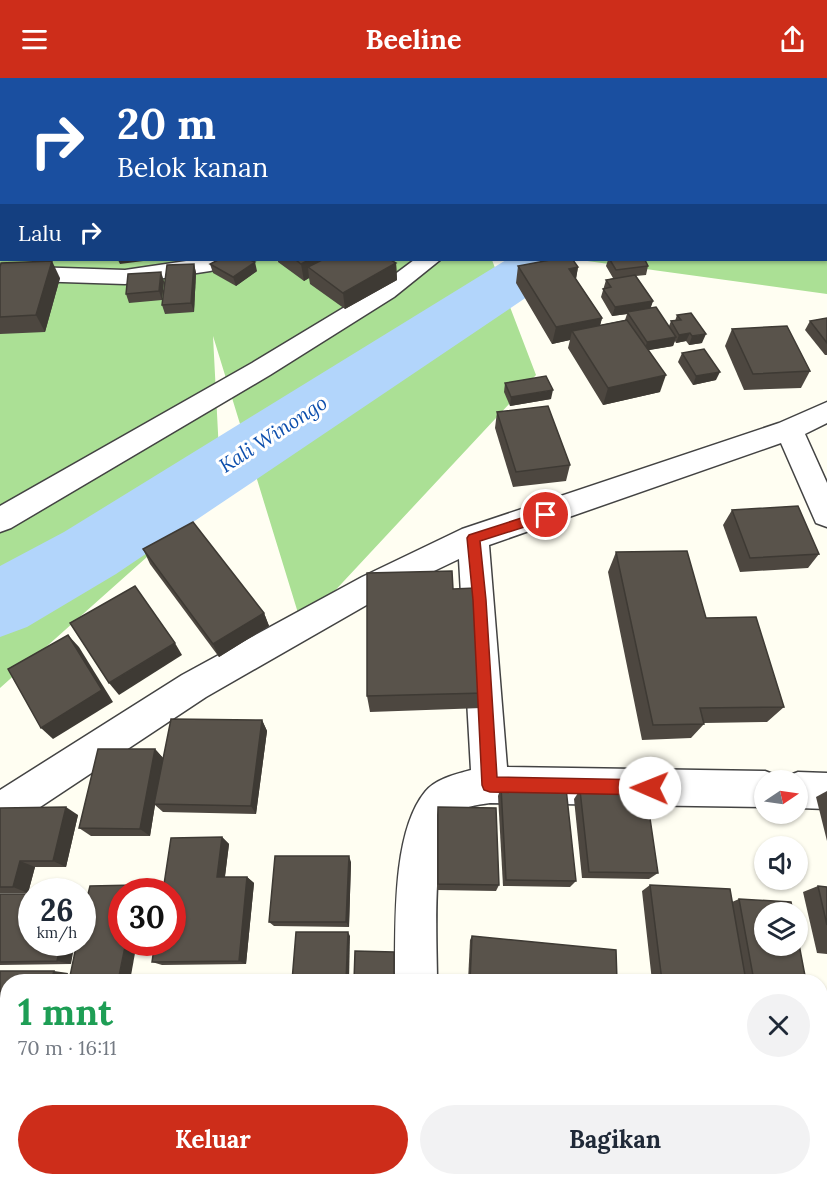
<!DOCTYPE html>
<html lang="id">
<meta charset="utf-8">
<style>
:root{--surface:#fff;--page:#f2f2f3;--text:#1f2937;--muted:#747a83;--accent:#cd2d1a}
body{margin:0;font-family:Lora,serif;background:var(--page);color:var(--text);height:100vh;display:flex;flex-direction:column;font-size:22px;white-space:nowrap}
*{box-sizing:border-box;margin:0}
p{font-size:20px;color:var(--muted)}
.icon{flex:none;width:33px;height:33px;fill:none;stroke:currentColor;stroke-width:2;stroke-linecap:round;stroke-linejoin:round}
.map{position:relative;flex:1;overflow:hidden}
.drawer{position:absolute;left:0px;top:896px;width:828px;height:212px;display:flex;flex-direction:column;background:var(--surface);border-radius:24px 24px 0 0;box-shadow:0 2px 4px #0004}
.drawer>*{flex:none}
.banner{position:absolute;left:0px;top:0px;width:828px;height:183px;box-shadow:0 2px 4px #0004;background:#1a4fa0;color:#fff;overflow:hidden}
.needle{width:39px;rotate:77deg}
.controls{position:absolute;left:754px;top:692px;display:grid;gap:12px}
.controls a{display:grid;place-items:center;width:54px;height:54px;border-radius:50%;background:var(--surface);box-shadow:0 2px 4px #0004;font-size:30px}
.speed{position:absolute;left:18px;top:800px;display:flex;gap:12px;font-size:30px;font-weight:700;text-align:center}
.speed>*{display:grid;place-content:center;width:78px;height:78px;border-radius:50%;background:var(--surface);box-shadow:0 2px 4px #0004;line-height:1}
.speed small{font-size:15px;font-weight:400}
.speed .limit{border:9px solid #d22;background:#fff;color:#111}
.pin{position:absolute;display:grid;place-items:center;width:51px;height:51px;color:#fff;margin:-26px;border:3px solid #fff;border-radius:50%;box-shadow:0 2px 6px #0007}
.me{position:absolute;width:66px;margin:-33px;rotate:271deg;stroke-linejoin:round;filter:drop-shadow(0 0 4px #0008)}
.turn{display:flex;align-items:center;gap:21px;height:126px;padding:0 18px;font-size:27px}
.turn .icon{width:78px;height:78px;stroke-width:2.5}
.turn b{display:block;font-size:42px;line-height:51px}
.then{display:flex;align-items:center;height:57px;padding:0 18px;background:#0003;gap:12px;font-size:22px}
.round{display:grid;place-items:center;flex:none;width:63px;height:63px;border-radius:32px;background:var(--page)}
.overview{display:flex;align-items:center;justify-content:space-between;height:102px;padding:0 18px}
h1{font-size:36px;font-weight:700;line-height:45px;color:#1e9e55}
.action{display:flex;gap:12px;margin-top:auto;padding:12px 18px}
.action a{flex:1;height:69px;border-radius:36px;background:var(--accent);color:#fff;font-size:24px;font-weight:700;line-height:69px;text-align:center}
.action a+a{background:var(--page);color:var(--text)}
header{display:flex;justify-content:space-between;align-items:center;height:78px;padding:0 18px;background:var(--accent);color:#fff;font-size:27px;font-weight:700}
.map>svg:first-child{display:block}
.forest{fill:#abe095}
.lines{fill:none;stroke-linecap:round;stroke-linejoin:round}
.river{fill:#b2d5fb;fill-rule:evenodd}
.lane-casing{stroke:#434343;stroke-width:3}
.street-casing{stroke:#434343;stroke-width:3}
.lane{fill:#fff;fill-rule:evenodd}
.street{fill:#fff;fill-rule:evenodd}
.wall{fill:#4d4740}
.shaded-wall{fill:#3e3a34}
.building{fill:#59534b;stroke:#3e3a34;stroke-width:1.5}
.route{fill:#cd2d1a;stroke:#851d11;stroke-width:1.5}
.labels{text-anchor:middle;stroke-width:6;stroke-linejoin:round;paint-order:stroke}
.water-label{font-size:20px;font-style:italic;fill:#0d4fad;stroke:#fff}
</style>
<header><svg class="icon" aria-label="menu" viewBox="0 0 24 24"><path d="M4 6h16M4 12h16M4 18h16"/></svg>Beeline<svg class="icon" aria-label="share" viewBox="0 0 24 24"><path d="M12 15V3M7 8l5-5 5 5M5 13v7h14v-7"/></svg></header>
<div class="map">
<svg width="827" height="1106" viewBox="0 0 827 1106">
<rect width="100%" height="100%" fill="#fffef2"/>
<g class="forest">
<path d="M0,42L2,182H492L536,297L302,548L213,258L221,413L0,610Z"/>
<path d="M827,146V216L580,182H826Z"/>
</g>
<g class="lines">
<g class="river">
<rect x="826" y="92" width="1" height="30"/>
<path d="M506,182H572L564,194L116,496L27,549L0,559V488L64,454Z"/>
</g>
<g class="lane-casing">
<rect id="lane" x="826" y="68" width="1" height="8"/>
</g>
<g class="street-casing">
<g id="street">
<path d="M527,0H547L548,2H528Z"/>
<rect x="0" y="114" width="2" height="12"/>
<path d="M193,182H218L222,186L218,191L210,193L125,206L0,202V188L125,192Z"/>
<path d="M414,182H440L394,219L270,297L11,450L0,454V428L252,285L378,209Z"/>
<path d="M827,324V345L805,356L827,405V449L816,445L781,365L489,467L507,689L765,693L778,698L780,702H765V729L490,725C477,727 461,728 452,739C431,767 437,867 437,903H395C396,850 391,756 425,714C435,701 456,696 471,692L459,481L384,517L206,619L13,747L0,753V712L182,597L362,499L462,451L779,345Z"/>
<path d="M798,694L827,695V731L798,730V702H784L785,699Z"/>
<path d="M45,1100H98L95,1106H42Z"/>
<rect x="385" y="1100" width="48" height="6"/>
</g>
</g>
<use href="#lane" class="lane"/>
<use href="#street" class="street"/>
</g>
<g class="wall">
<path d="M269,0H291L270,1Z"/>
<path d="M637,0H678V2H638Z"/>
<rect x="0" y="66" width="2" height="48"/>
<rect x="0" y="125" width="2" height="41"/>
<path d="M278,182H391L396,185L397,202L345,231L310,206L309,200L304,203L278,184Z"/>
<path d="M608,182H645L648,188L646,197L636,198L653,223L650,230L669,248L671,243H675L677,237L702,265L689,267L686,263L676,265L675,263L673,268L648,272L660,314L603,327L568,270L570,262L552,266L516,205L518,188L578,189L576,201L602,240L600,247L625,242L627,236L612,238L601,219L606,202L613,200L606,188Z"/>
<path d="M194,186L196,195L194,234L165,236L162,227Z"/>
<path d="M210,186L257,193L236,208L213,195Z"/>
<path d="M0,189L60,200L45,254L0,256Z"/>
<path d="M164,203L162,222L129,225L126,216Z"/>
<path d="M827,240V277H825L805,252L810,243Z"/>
<path d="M732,251L810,293L801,310L744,312L725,268Z"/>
<path d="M682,275L716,302L693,307L678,284Z"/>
<path d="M505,305L551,321L510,328L504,314Z"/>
<path d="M497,334L570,387L566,403L513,409L495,350Z"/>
<path d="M732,432L819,476L808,490L740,494L723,447Z"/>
<path d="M143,471L264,535L269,548L219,579L150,486Z"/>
<path d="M616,474L706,540L784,629L767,644L704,645V646L691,660L642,662L608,494Z"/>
<path d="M453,511L485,615L482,630L370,634L367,618Z"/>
<path d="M262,642L267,653L256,736L163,734L155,727L150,758H91L79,750L155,671L163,680Z"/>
<path d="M501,709L576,803L570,809L503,808L498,718Z"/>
<path d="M580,712L658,795L649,801L582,800L574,721Z"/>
<path d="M827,713V763L816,719Z"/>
<path d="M438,729L499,807L496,813L437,812V737Z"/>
<path d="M0,730L78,737L66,789H35L28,815H0Z"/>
<path d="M222,759L229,766L225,799H247L254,805L246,886L162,887L152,884Z"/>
<path d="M351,784L349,849L274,848L269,844Z"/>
<path d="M650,807L732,824L739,821L806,903H652L642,813Z"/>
<path d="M818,808L827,809V876L817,875L803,814Z"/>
<path d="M0,816L71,886L0,887Z"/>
<path d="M472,858L617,903H468L470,862Z"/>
<path d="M0,1013H8V1100L30,1102L0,1106Z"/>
<path d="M457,1100H674L678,1102L679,1106H456Z"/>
</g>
<g class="shaded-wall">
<path d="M0,30H2V39L0,40Z"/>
<path d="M118,182H151L120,186Z"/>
<path d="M309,182H343L308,189L309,200L304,203L301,186Z"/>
<path d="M52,183L60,200L45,254L36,237Z"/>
<path d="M255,184L257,193L236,208L233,199Z"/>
<path d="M396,185L397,202L345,231L343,215Z"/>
<path d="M194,186L196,195L194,234L191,225Z"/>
<path d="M578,189L575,206L569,191Z"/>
<path d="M161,194L164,203L162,222L159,213Z"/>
<path d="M653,223L650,232L627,234V236L612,238L615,229Z"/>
<path d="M602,240L598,256L572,253L570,262L552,266L556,249Z"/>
<path d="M690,255L686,263L676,265L679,257Z"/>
<path d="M706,256L702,265L689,267L692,258Z"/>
<path d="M676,259L673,268L644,273L647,264Z"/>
<path d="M720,294L716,302L693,307L696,298Z"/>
<path d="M666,297L660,314L603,327L608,310Z"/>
<path d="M553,312L551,321L510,328L511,319Z"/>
<path d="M264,535L269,548L219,579L213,566Z"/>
<path d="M68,557L79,569L113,624L53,661L41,650Z"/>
<path d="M175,565L182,577L119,617L109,605Z"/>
<path d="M262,642L267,653L256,736L251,728Z"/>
<path d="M155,671L164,681L154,726L155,727L150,758L140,751Z"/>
<path d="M66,729L78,737L66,789L53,783Z"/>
<path d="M222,759L229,766L224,805L217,799Z"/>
<path d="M349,778L351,784L349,849L346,844Z"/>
<path d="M20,783L35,789L28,815L13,809Z"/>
<path d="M247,799L254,805L246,886L239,883Z"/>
<path d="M136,807L146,813H135Z"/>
<path d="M348,854L350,858L349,903H346Z"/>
<path d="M61,864H75L71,886L57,883Z"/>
<path d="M126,864H137L130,903H118Z"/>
<path d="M54,893L68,895L66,903H51Z"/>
<path d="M20,1100H32L30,1102L20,1106H15Z"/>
<rect x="316" y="1100" width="4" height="6"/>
</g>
<g class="building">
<path d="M1,0H30L29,2H2V16L0,15V2Z"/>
<rect x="151" y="0" width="27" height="2"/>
<rect x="198" y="0" width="43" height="2"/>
<path d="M349,0H372L373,2L341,1Z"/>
<path d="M400,0H438L439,2H401Z"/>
<path d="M449,0H463V2H440L439,1Z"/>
<path d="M494,0H521L522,2H495Z"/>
<path d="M558,0H591L579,2H559Z"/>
<path d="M602,0H608L610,2H591Z"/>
<path d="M647,0H673L662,2H648Z"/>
<rect x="0" y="21" width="2" height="9"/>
<rect x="0" y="66" width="2" height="31"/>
<rect x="0" y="125" width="2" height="23"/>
<path d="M218,182H250L255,184L233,199L210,186Z"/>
<path d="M296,182H309L301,186Z"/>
<path d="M322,182H391L396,185L343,215L308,189Z"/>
<path d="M550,182H573L578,189L569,191L602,240L556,249L518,188Z"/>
<path d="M610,182H645L648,188L616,192Z"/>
<path d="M52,183L36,237L0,239V189L1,185Z"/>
<path d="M194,186L191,225L162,227L167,187Z"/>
<path d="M161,194L159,213L126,216L128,196Z"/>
<path d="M635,197L653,223L615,229L603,211L611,209L606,202Z"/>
<path d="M656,229L676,259L647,264L627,234Z"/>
<path d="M691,235L706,256L692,258L690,255L679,257L671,243L681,242L677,237Z"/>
<path d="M827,240V265L810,243Z"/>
<path d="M627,242L666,297L608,310L572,253Z"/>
<path d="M787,248L810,293L753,296L732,251Z"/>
<path d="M704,271L720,294L696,298L682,275Z"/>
<path d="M546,298L553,312L511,319L505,305Z"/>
<path d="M548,328L570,387L516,394L497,334Z"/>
<path d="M798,428L819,476L750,480L732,432Z"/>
<path d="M193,444L264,535L213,566L143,471Z"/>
<path d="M687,473L706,540L756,539L784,629L700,630L704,646L653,647L616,474Z"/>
<path d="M452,493L453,511L475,510L485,615L367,618V495Z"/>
<path d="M135,508L175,565L109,605L70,545Z"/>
<path d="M68,557L102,612L41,650L8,591Z"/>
<path d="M171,641L262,642L251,728L154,726Z"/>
<path d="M98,671H155L140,751L79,750Z"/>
<path d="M501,709L566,710L576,803L506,802Z"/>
<path d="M580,712L646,713L658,795L589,794Z"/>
<path d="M66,729L53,783H20L13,809H0V730Z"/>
<path d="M438,729L496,730L499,807L438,806Z"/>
<path d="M222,759L217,799H247L239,883L152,884L155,864H172V813H163L171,760Z"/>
<path d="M275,778H349L346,844H269Z"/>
<path d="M136,807L135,813H122V864H126L118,903H69L77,864H82V840L90,808Z"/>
<path d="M650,807L730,811L746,903H662Z"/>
<path d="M818,808L827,809V847Z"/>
<path d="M0,816H32V864H61L57,883L0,884Z"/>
<path d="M739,821L791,824L793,834H765V867H798V861L806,903H754Z"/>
<path d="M296,854H348L346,903H292Z"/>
<path d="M472,858L616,872L617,903H470Z"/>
<path d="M355,873L394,874V903H354Z"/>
<path d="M0,893H54L51,903H8V970H0Z"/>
<path d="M820,925H827V1020L820,1019Z"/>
<path d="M0,1015H8V1100H20L15,1106H0Z"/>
<path d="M219,1100H316V1106H218Z"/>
<path d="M330,1100H393L392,1106H330Z"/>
<rect x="460" y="1100" width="143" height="6"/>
<path d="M606,1100H661L678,1102L679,1106H607Z"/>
</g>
<path class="route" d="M546,432L552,437L550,441L480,463L486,522L497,699L650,702L656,704L658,710L656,715L650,717L490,714L484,712L482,707L473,522L467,460L469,457Z"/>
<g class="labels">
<g class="water-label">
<text transform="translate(273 356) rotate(-33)" y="7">Kali Winongo</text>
</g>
</g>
</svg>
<div class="controls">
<a><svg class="needle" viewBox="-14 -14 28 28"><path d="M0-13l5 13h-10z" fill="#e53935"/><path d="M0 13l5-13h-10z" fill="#747a83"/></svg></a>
<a><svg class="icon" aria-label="sound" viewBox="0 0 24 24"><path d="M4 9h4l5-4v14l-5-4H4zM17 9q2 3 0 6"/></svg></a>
<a><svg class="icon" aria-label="layers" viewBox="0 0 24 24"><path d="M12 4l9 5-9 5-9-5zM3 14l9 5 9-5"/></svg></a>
</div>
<div class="speed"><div>26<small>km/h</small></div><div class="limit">30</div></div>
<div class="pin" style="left:546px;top:437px;background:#d93025"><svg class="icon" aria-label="arrive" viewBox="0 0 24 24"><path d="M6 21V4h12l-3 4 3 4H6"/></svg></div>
<svg class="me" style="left:650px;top:710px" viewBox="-20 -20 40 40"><circle r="19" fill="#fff"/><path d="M0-13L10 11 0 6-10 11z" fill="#cd2d1a"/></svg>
<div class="banner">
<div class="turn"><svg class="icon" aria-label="right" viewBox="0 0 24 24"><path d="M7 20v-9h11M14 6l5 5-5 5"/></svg><div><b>20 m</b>Belok kanan</div></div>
<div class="then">Lalu<svg class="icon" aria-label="right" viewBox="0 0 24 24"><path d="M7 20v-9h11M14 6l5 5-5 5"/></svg></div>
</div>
<section class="drawer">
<div class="overview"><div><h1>1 mnt</h1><p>70 m · 16:11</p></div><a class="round"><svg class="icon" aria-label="close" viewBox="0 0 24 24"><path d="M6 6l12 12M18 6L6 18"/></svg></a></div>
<div class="action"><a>Keluar</a><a>Bagikan</a></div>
</section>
</div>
